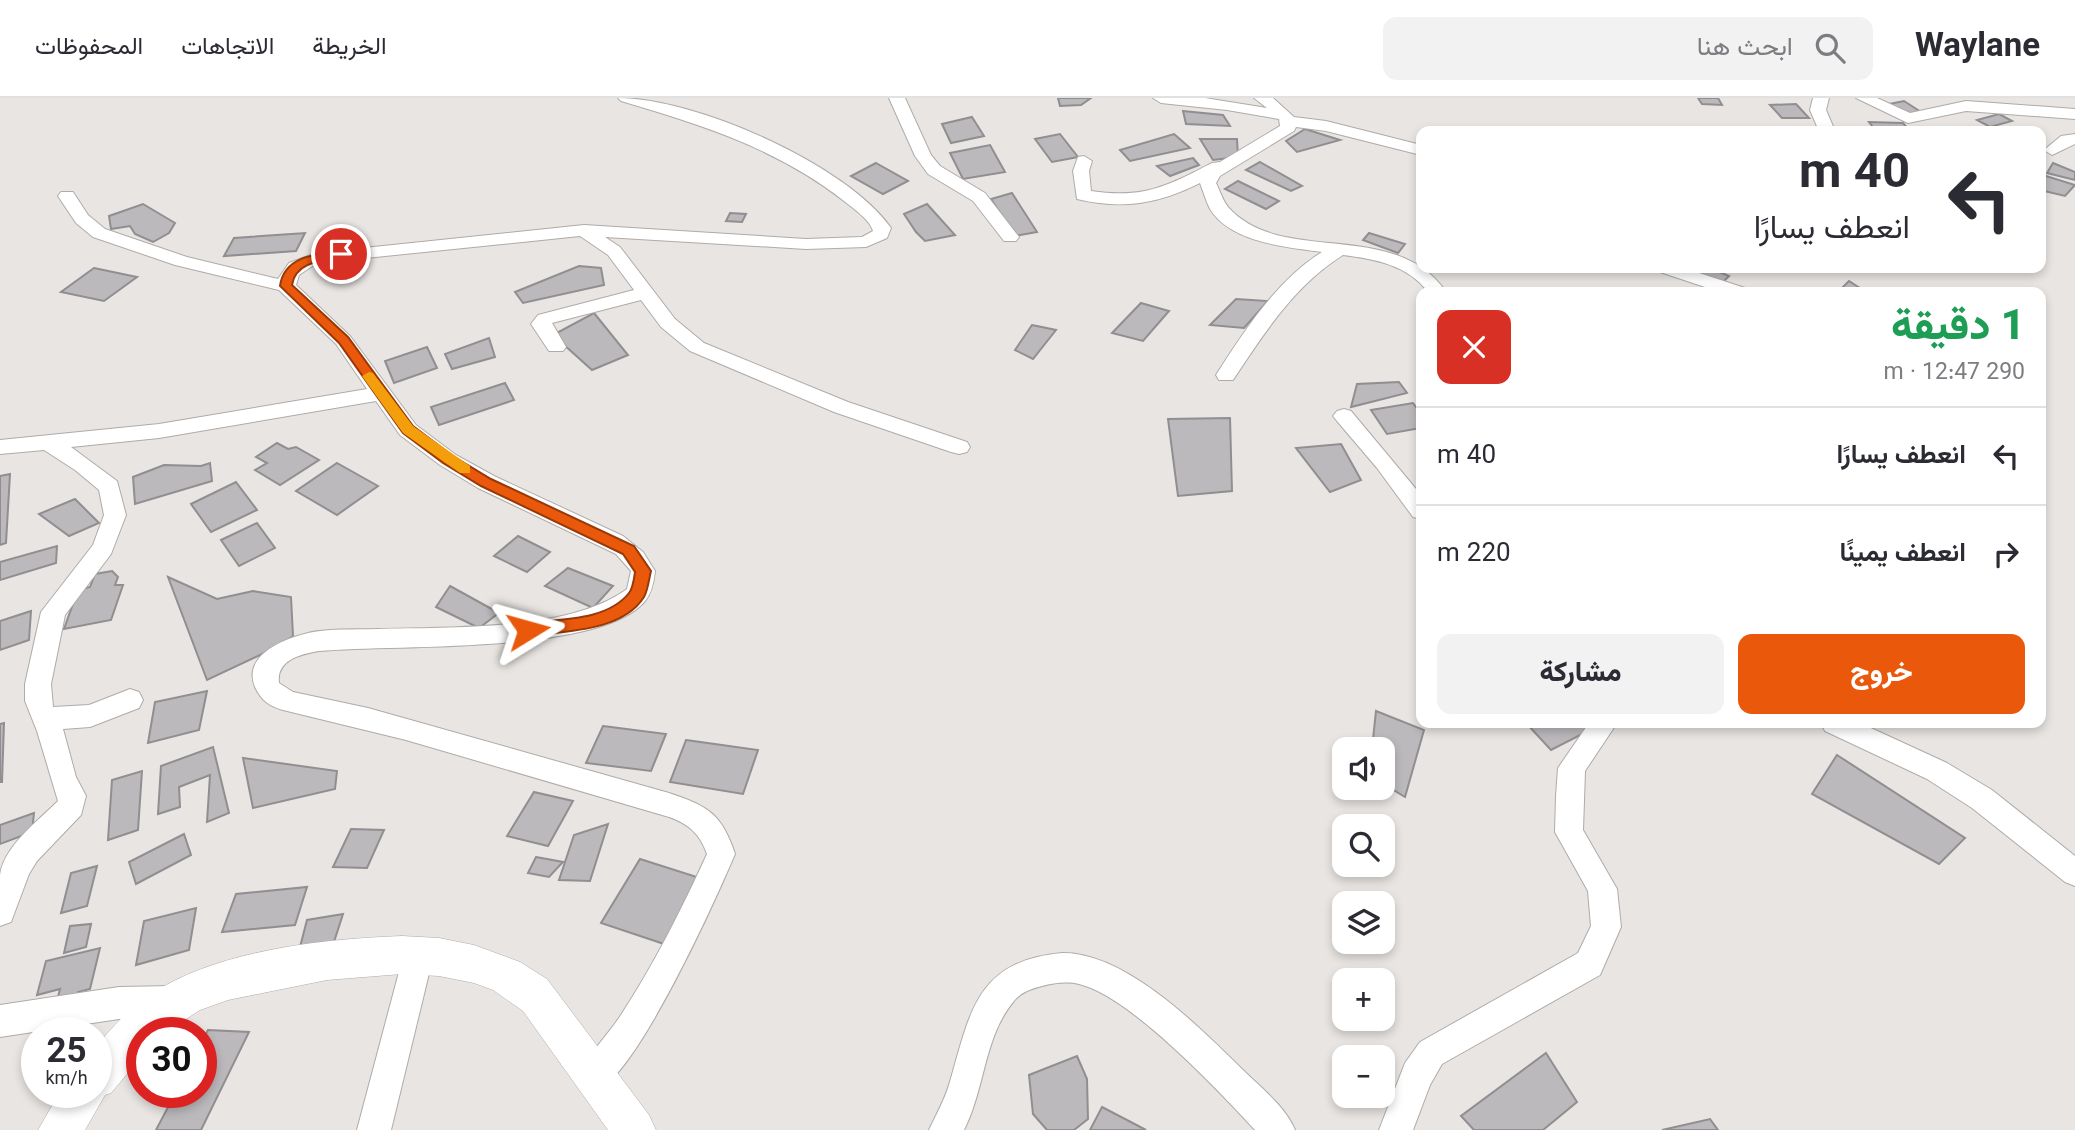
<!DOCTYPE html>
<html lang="ar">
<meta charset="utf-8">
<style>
:root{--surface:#fff;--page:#f2f2f3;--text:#2b2b33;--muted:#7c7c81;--line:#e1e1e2;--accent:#ea580c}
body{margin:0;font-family:Georgia,Vazirmatn,serif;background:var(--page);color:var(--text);direction:rtl;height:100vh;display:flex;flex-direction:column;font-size:26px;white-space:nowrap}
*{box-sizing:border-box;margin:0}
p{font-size:23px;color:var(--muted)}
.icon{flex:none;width:38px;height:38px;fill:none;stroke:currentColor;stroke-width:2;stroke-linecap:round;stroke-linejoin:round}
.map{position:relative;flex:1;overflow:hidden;direction:ltr}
.panel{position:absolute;left:1416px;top:189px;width:630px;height:441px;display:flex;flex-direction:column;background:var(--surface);border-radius:14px;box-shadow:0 4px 10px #0003;direction:rtl}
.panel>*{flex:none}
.top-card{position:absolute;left:1416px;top:28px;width:630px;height:147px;border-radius:14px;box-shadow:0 4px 10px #0003;direction:rtl;background:#fff;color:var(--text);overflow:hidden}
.controls{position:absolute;left:1332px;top:639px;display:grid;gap:14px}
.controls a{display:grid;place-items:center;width:63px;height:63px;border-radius:14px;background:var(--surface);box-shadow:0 4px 10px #0003;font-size:35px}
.speed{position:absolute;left:21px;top:919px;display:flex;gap:14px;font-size:35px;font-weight:700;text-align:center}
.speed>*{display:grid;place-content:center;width:91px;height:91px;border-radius:50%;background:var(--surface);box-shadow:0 4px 10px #0003;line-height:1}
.speed small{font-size:18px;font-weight:400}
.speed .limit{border:10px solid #d22;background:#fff;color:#111}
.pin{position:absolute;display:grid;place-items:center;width:60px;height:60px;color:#fff;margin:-30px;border:4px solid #fff;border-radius:50%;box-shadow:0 2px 7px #0007}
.me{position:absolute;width:77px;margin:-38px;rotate:82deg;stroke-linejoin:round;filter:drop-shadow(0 0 5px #0008)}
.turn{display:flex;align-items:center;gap:24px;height:147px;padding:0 21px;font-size:32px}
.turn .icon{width:91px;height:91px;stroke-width:2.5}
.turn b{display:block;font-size:49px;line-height:60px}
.round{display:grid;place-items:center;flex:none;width:74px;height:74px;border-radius:14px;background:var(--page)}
.overview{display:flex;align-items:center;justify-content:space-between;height:119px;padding:0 21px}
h1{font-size:42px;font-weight:800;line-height:52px;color:#1e9e55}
.primary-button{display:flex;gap:14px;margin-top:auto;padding:14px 21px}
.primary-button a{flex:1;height:80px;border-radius:14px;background:var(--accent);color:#fff;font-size:28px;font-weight:800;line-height:80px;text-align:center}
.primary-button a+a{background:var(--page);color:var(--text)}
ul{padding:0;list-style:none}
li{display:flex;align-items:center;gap:21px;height:98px;padding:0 21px;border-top:2px solid var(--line)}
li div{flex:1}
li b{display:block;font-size:26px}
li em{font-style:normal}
header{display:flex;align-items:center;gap:42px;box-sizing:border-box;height:98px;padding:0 35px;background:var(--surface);border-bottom:2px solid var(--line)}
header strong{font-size:33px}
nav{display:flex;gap:38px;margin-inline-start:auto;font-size:24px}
.search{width:490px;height:63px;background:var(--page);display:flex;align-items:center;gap:18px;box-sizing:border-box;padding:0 24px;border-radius:14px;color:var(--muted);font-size:26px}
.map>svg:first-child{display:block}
.building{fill:#bbb9bc;stroke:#908e91;stroke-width:2}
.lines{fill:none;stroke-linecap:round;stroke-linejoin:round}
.minor-casing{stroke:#aeaba8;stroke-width:2}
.tertiary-casing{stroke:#aeaba8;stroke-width:1}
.minor{fill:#fff;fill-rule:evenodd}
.tertiary{fill:#fff;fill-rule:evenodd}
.route{fill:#ea580c;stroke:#983908;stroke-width:2}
.slow{fill:#f59e0b}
</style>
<header>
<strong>Waylane</strong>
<div class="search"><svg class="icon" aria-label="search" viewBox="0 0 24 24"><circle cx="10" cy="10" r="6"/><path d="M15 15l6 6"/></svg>ابحث هنا</div>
<nav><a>الخريطة</a><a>الاتجاهات</a><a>المحفوظات</a></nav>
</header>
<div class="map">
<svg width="2075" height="1032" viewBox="0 0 2075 1032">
<rect width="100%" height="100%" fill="#e8e5e2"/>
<g class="building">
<path d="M1058,0H1091L1081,7L1060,8Z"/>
<path d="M1698,0H1718L1722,7L1702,6Z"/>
<path d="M1904,3L1921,14L1907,17L1889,6Z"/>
<path d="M1796,6L1809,20H1782L1770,7Z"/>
<path d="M1183,13L1223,17L1230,28L1186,26Z"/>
<path d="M1999,16L2012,23L1990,29L1977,22Z"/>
<path d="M972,19L984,38L951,45L942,26Z"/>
<path d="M1869,24L1903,25L1910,33H1876Z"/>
<path d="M1305,31L1340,42L1297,54L1286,43Z"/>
<path d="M1060,36L1078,59L1052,64L1035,41Z"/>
<path d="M1174,36L1190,50L1130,63L1120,52Z"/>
<path d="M1200,41H1237L1238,59L1213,62Z"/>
<path d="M990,47L1005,74L963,81L950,55Z"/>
<path d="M1193,60L1199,67L1170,78L1157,68Z"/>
<path d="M1260,64L1302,88L1291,93L1246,72Z"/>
<path d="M876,65L908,83L883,96L851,78Z"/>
<path d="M2053,65L2075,74V82L2047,75Z"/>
<path d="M2046,78L2075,87L2065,98L2040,92V83Z"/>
<path d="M1238,83L1279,103L1266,111L1225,91Z"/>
<path d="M1012,95L1037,134L1015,138L991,101Z"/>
<path d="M143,106L175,125L169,135L153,144L135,136L130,128L111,131L109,118Z"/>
<path d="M927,106L955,137L925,143L916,134L904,116Z"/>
<path d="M730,115L746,116L742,124L726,123Z"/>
<path d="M305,135L296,153L224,158L234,140Z"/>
<path d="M1369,135L1405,146L1398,155L1363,142Z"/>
<path d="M579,168L601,170L604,187L523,205L515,194Z"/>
<path d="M94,170L137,179L104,203L61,194Z"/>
<path d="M1685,170H1710L1729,178L1723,184Z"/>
<path d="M1849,183L1866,194H1838Z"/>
<path d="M1236,201L1268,203L1244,230L1210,227Z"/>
<path d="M1141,205L1169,213L1143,243L1112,235Z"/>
<path d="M594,215L628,257L592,272L553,237Z"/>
<path d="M1032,227L1056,232L1033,261L1015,252Z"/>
<path d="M489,240L495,259L452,271L445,256Z"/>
<path d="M427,249L437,270L394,285L385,263Z"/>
<path d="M1399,284L1407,295L1351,309L1357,286Z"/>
<path d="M505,285L514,302L439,327L431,309Z"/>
<path d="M1413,305L1421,316V330L1387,336L1371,312Z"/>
<path d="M1230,320L1232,393L1178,398L1168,321Z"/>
<path d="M277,345L288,351L296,349L319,362L280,387L255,372L267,365L256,359Z"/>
<path d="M1341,346L1361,382L1330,394L1296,350Z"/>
<path d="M210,365L212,383L135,406L133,379L164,367L201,368Z"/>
<path d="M337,365L378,388L337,417L296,393Z"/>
<path d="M10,376L6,445L0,447V378Z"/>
<path d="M236,384L257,412L211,434L191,406Z"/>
<path d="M75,401L99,425L69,438L39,416Z"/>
<path d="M257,425L275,450L239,468L221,442Z"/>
<path d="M518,438L550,454L527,474L494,458Z"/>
<path d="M57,448L56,465L0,482V464Z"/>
<path d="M568,470L613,488L593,510L545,488Z"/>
<path d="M112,473L118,479L115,487H123L111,522L64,531L78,492L90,489L95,476Z"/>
<path d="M168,479L217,501L253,493L291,499L293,538L281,547L207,582Z"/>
<path d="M450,488L499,515L479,530L436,509Z"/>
<path d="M31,513L29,542L0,552V523Z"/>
<path d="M207,593L199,632L148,645L155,604Z"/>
<path d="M1376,613L1424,632L1405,699L1382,685V651H1372Z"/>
<path d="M4,625L2,684H0V626Z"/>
<path d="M1526,625H1589L1594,630L1551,652Z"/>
<path d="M603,628L666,636L651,673L586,665Z"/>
<path d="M686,642L758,652L743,696L670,684Z"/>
<path d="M213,649L229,715L207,724L210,677L179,689L180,709L158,716L161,668Z"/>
<path d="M1837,657L1965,740L1939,766L1812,696Z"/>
<path d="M243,660L337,673L335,691L253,710Z"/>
<path d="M142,673L138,732L108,742L112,682Z"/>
<path d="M534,694L573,703L548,748L507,738Z"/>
<path d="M34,715L32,734L0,746V727Z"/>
<path d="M608,726L590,783L559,782L574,737Z"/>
<path d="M351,731L384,732L367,770L333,769Z"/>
<path d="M184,736L191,757L136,786L129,764Z"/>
<path d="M536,759L563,764L549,779L528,775Z"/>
<path d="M640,761L700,780L664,846L601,825Z"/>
<path d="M97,768L87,808L61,815L71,775Z"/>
<path d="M307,789L295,827L222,834L236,796Z"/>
<path d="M196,810L189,852L136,867L144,823Z"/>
<path d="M343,816L332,850L299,853L307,822Z"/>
<path d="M91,826L86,849L64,855L70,828Z"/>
<path d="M100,850L90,891L78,894L75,906L55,911L60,891L37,897L46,863Z"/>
<path d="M208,932L249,934L201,1032H156L176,994H201V944Z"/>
<path d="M1546,955L1577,1004L1543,1032H1474L1461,1018Z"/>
<path d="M1077,958L1087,981L1088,1021L1074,1032H1047L1033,1016L1029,977Z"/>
<path d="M1102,1009L1146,1032H1090Z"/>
<path d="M1710,1021L1718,1032H1662Z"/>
</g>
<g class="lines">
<g class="minor-casing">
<g id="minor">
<path d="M618,0C695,0 846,66 891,130L887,140L866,149L806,151L605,139L620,149L675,221L704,245L848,304L967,344L970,349L967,354L959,356L951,354L834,314L690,253L661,229L641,202L552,225L566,249L563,253H549L531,226L538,217L634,192L608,157L580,138L317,165L299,177L296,187L350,238L416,327L456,357L494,378L623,438L643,454L655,473C654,483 652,495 645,503C601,557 389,546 319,553C301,556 276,562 279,585L293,594L368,610L669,695C708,708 722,716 735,756C715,803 637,977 595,994L583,990L579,978C588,956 606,939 619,920C651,872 683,809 707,756C700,736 689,726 669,719L406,642L283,612C269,608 261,602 255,589C242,557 284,541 308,535C330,530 354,532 377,531C449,529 569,534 627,491L631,473L616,456L478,390L440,367L400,337L376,303L159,340L71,349L117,383L126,417L111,456L65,517L51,586L53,609L89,607L130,591L139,594L143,602L139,610L90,629L63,631L76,679L86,698L81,717L37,763L29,776L11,824L0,828C0,812 0,794 0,777C4,748 38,723 58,703L37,633L25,603V586L41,514L93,447L104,417L99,392L75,372L44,352L0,356V342L159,326L367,291L336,246L279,192L175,167L93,139L76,125L58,98L61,94H73L88,117L105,131L187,159L278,181L289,165L316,155L584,127L806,141L862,139L873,133C870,122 854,111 844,103C778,51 700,26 621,3Z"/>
<path d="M889,0H905L931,57L940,68L985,95L1019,139L1016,143H1004L973,103L928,76L915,58Z"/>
<path d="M1153,0H1205L1267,10L1254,0H1273L1294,19L1326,23L1421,47V57L1326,33L1296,29L1294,33L1220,78L1216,85C1220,93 1223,103 1228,109C1281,169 1395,119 1446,194H1428C1408,167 1375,161 1343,157C1295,187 1264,235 1233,282H1219L1216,277C1244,233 1277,182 1322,154C1287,149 1231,145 1210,111C1206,103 1203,93 1200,85C1158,106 1123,112 1077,101L1073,73L1078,59L1084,58L1092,63L1089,73L1091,93C1144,101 1167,88 1212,65L1220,64L1280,28L1279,21L1227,12L1161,5Z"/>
<path d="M1813,0H1829L1826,12L1835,33H1819L1810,12Z"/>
<path d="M1856,0H1877L1910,15L1966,3L2075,11V21L1966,13L1908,25Z"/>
<path d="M2075,36V46L2052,57L2044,52L2061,38Z"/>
<path d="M1658,170H1684L1745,190L1747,194H1720L1660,174Z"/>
<path d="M1344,311L1351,313L1421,397V421L1413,419L1377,370L1337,323L1333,318L1337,313Z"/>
<path d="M1589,625H1617L1585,673L1583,732L1617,791L1621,829L1600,877L1442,966L1430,987L1413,1032H1379L1405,965L1420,944L1578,855L1591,828L1588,793L1555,734L1556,698L1558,670Z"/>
<path d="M1821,625H1860L1947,665L1992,692L2075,758V788L2065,784L1972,710L1927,681L1825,633Z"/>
<path d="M418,844L429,849L433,859L391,1032H357L403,859L407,849Z"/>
<path d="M1062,855C1126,854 1200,930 1243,972C1261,990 1285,1008 1295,1032H1255C1219,993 1130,898 1079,886C1067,883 1054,885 1042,888C1031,891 1021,894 1014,903C984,938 985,991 964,1032H929C936,1017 944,1003 949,987C970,916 975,863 1062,855Z"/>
<path d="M173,888L184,893L189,904L184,915L173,920L119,921L0,939V907L119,889Z"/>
</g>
</g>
<g class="tertiary-casing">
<path id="tertiary" d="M402,838L439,840L474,847L520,864L547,881L649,1017L656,1032H608L523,913L493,892L474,885L439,878L402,876L327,882L228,902L200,912L166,934H142V958L111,995L105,997L85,1032H38L60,994H96V948C113,929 130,909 151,896C218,852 323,841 402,838Z"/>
</g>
<use href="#minor" class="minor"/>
<use href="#tertiary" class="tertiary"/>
</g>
<path class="route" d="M341,153L347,156L345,159C325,163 296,162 292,187L348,239L413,328L453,358L491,381L634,448L651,473C649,481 648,492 644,499C622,534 563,533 528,538L522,536L520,532L528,525C559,521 607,523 629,495C633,490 634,481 635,474L623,456L481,388L443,365L403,335L339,245L280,188C284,158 316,156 341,153Z"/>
<path class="slow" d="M369,274L373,275L413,328L470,368V375H460L403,335L362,278Z"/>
</svg>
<div class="controls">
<a><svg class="icon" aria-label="sound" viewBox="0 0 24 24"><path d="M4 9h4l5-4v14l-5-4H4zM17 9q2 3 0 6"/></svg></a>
<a><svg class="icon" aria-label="search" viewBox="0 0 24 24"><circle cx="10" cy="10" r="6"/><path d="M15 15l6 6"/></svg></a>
<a><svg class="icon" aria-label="layers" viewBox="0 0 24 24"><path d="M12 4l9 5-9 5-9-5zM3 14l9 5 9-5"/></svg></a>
<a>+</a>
<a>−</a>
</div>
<div class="speed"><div>25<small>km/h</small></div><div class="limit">30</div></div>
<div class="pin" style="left:341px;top:156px;background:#d93025"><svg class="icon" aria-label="arrive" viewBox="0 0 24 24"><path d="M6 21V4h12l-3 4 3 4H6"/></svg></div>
<svg class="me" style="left:528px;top:532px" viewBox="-20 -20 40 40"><path d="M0-17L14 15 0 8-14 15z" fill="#ea580c" stroke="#fff" stroke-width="4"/></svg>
<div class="top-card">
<div class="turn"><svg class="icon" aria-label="left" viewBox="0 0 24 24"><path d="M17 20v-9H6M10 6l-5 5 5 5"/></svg><div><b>40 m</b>انعطف يسارًا</div></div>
</div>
<section class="panel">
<div class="overview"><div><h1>1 دقيقة</h1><p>290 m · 12:47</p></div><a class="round" style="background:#d93025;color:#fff"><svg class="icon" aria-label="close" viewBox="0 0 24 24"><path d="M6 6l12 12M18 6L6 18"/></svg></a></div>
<ul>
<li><svg class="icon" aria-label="left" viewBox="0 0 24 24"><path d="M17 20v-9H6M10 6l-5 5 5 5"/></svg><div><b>انعطف يسارًا</b></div><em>40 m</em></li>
<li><svg class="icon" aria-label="right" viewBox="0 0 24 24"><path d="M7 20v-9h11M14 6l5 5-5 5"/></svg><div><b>انعطف يمينًا</b></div><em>220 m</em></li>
</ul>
<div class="primary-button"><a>خروج</a><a>مشاركة</a></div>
</section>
</div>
